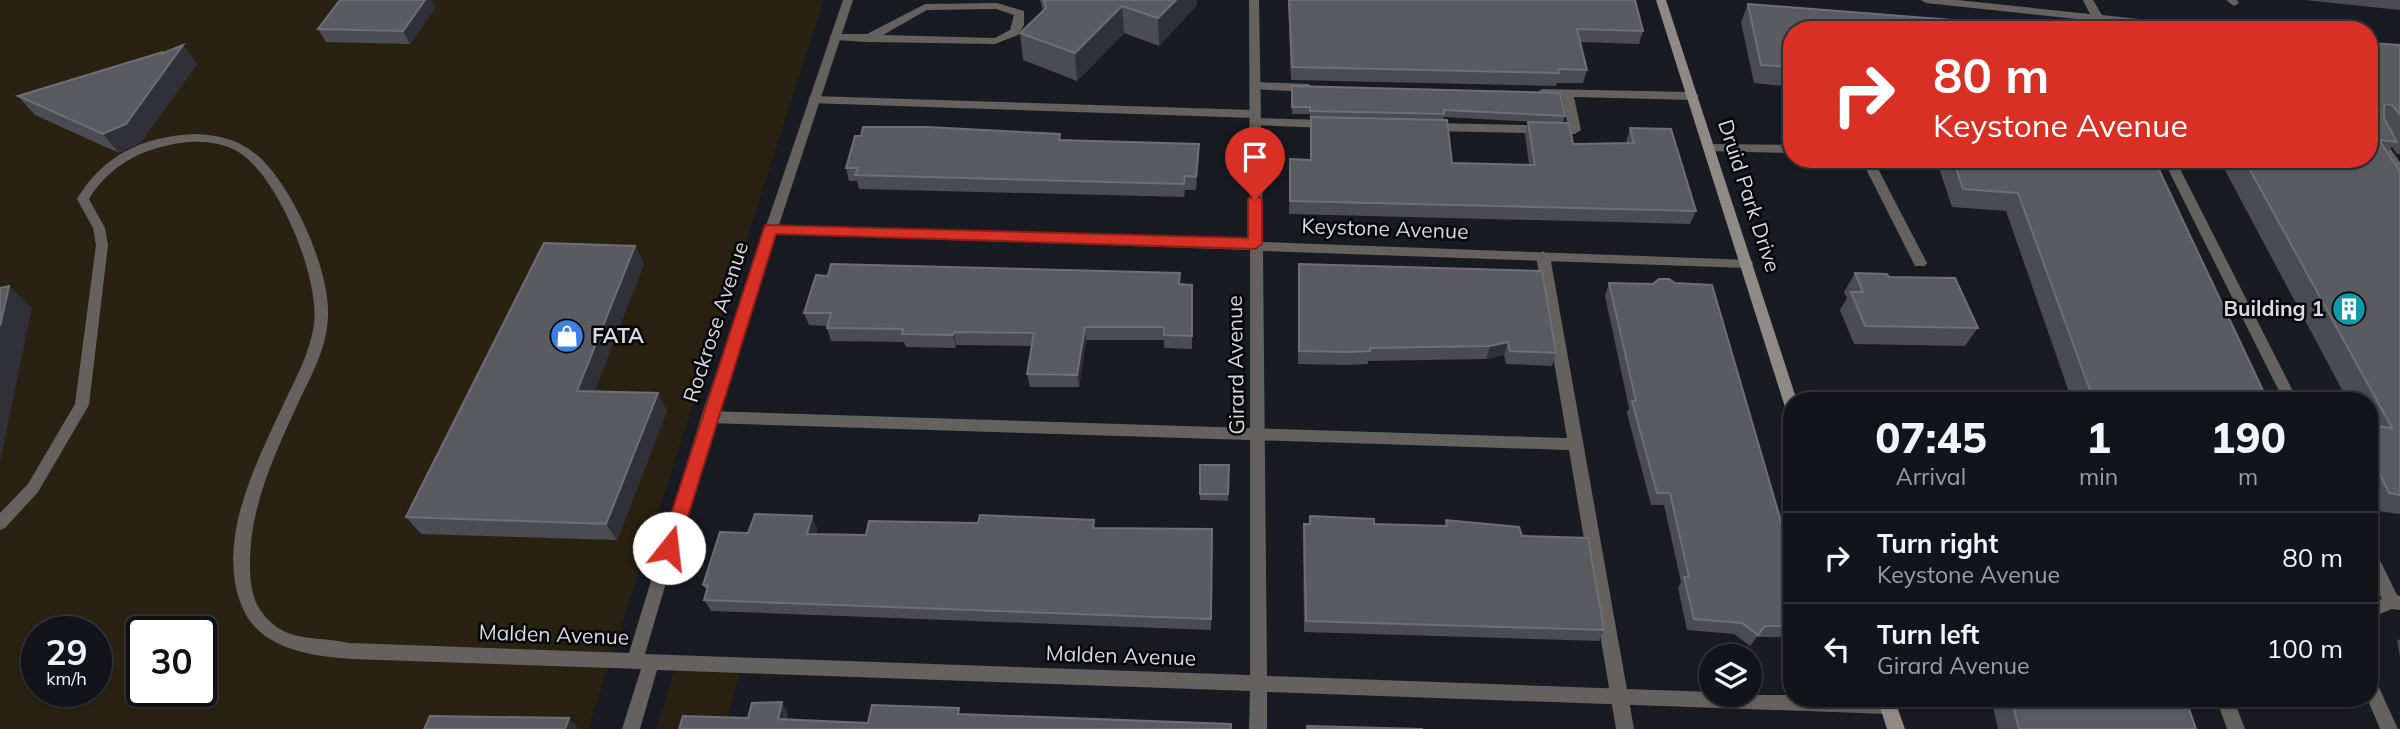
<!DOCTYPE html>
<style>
:root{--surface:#121419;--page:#1b1d22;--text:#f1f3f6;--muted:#9c9ea2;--line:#313338}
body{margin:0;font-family:Mulish,sans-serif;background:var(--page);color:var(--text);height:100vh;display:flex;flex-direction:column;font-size:26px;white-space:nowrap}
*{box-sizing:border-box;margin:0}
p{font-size:23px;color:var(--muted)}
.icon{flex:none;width:38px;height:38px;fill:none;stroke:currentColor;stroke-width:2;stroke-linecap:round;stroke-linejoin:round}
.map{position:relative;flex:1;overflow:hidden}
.drawer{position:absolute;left:1783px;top:392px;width:595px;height:315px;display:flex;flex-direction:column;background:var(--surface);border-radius:28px;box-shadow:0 2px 5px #0004,0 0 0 2px var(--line)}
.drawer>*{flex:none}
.top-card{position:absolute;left:1783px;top:21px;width:595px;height:147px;border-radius:28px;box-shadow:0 2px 5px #0004,0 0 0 2px var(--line);background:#d93025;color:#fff;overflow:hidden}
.tools{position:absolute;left:1699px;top:644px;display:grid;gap:14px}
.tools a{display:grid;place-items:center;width:63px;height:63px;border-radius:50%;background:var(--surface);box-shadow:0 2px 5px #0004,0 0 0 2px var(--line);font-size:35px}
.speed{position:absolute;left:21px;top:616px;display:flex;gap:14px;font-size:35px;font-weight:700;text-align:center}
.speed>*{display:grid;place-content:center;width:91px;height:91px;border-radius:50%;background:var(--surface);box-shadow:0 2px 5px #0004,0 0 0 2px var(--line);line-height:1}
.speed small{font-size:18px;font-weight:400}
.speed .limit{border:4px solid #111;border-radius:10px;background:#fff;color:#111}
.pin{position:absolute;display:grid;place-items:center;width:60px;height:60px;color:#fff;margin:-72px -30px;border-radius:50% 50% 50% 0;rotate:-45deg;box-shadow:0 0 7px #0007}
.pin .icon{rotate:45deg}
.me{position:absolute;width:77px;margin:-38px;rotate:16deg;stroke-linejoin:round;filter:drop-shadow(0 0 5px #0008)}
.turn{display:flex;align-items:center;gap:24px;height:147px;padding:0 35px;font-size:32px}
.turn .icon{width:91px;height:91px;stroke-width:2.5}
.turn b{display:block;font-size:49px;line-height:60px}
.eta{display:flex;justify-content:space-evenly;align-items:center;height:119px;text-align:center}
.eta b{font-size:42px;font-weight:800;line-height:49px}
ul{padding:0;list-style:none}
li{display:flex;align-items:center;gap:21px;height:91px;padding:0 35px;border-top:2px solid var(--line)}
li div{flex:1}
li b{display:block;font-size:26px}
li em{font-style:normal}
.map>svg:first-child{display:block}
.commercial{fill:#292111;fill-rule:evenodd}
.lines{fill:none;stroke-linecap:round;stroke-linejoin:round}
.lane{fill:#64615f;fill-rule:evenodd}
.street{fill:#64615f;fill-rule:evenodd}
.secondary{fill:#8f8a86;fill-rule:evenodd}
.wall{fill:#4b4b52;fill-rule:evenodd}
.shaded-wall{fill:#303138}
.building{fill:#5a5a61;stroke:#6e6e75;stroke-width:2}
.route{fill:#d93025;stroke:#8d1f18;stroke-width:2}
.labels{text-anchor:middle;stroke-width:5;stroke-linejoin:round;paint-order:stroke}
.street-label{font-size:21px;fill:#d8dadf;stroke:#050608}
.poi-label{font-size:21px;font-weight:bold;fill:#d8dadf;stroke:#050608;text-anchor:end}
</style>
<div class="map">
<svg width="2400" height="729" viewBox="0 0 2400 729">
<rect width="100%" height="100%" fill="#181b21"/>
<g class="commercial">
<path d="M0,0H824L588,729H0ZM37,632H96V691H37ZM142,632H201V691H142Z"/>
<path d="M676,663L741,666L725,729H657Z"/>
</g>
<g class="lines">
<g class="lane">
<path d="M2226,0H2237L2239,3L2234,6Z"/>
<path d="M997,3L1024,11V25L1018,35L995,44L867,42L835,40L829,37L835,34H867L925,4ZM996,9L1014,15L1010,30L995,38L883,35L927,10Z"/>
<path d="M2098,15L2102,16L2109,30H2098L2093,18Z"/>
<path d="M1254,82L1309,84L1315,88L1309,92L1250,89V83Z"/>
<path d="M1542,89L1693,92L1699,96L1693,100L1574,97L1581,130L1575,134L1432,131L1426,127L1432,123L1568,126L1562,97L1538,96L1536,93Z"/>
<path d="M813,96L1254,110L1260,114L1254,118L809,103V97Z"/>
<path d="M1254,118L1327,120L1333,124L1327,128L1250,125V119Z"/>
<path d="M2370,125L2374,126L2400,162V175L2396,174L2370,137Z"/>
<path d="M196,134C243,136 264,155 288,194C307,225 329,278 328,314C328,344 313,373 300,399C276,452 249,506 250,566C250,580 252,599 261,611C286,648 326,633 358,646L360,651L358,656L352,659C310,656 257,649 241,604C216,538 257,462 284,403C296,378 310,352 314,324C320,278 278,175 237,151C215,139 188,140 165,146C133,153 106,171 89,199L105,228L108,245L89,405L38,492L5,528L0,530V513L28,484L75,404L96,245L93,228L77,199C104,154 144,136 196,134Z"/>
<path d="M1709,144L1792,145V153L1705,151L1703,148L1705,145Z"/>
<path d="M1861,159H1873L1927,263L1925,266H1915Z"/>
<path d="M2163,159H2175L2298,401H2284Z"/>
<path d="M1543,251L1550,256L1634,729H1616L1569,450L708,423L703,421L701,417L703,413L708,411L1567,438L1536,256Z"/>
<path d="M2370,550L2376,552L2397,595L2400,596V610L2392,609L2370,618V604L2382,599L2370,572Z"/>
<path d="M2370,679L2376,681L2398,729H2380L2367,698H2370Z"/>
<path d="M2216,698H2233L2245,729H2227Z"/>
</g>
<g class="street">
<path d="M843,0H853L779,225L1250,241L1249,0H1259L1263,242L1751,260L1753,263L1751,266L1746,268L1263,251L1267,676L1712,692V695H1792V698H1889L1894,700L1896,706L1894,712L1888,714L1267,692V729H1249L1250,691L657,670L640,729H622L641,669L352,659L346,656L344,651L346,646L352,643L629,653L701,417ZM776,234L1250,250V675L645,654L715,417Z"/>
<path d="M1921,0H1957L2090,14L2083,0H2093L2102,15L2214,27L2219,30H2179L1926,3Z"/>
</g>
<g class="secondary">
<path d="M1656,0H1666L1797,401H1792V413L1787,411L1785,407Z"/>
<path d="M1877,698H1894L1905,729H1887Z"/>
</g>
</g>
<g class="wall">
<path d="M340,0H431L435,8L410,44L326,42L318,29Z"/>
<path d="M1040,0H1197V5L1159,46L1124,33L1077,81L1023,60L1020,33L1043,11Z"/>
<path d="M1288,0H1635L1643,31L1639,44L1580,42L1587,70L1583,83H1557L1556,86L1291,80Z"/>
<path d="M2305,0H2400V10Z"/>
<path d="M1748,4L1792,30V87L1754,83L1741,22Z"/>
<path d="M183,45L197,64L141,142L119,153L35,115L18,96L163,52V53Z"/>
<path d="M2400,45V154H2397L2392,147L2387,152L2400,172V514L2370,510V401H2348L2219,159H2370Z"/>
<path d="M1292,86L1565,116L1563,123L1573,144L1626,143L1630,128L1696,211L1690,224L1289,214L1290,159L1310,160L1311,118H1310V114H1292ZM1444,117L1555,123L1528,122L1525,135L1529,165L1452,163L1443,120Z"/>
<path d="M1060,134L1061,141L1199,157L1196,190H1185L1184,197L859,189L857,181H849L846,168Z"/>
<path d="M1936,159H2154L2268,401H2072L2006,211L1952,207Z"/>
<path d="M635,246L644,264L594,391L667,410L617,540L421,534L406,517Z"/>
<path d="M1299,264L1556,353L1552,366L1506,364L1504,355L1486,359L1368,361V364L1345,365L1298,364V277Z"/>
<path d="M1855,273L1889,277L1978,328L1965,346L1854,344L1840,310L1847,298L1844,292Z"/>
<path d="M1609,283L1792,559V637H1757L1750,646L1734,634L1687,630L1678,588L1681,582L1664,505H1651L1627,413L1629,408L1605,296Z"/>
<path d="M1180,284L1192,285V349L1164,348V340H1086L1079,387H1030L1027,374L1032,346L956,345V348L906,347L904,342L831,341L827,328V326L809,325L804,313Z"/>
<path d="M1200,465H1229L1228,501L1200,500Z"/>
<path d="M1310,516L1374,524L1445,526L1446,520L1522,536L1604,630L1599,641L1304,632L1303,536L1304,524H1309Z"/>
<path d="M1094,520L1095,528L1212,529L1211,630L711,611L704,600L707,591L703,585L748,533L817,528L816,534L866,535L978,523Z"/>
<path d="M2400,639V657L2397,641Z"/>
<path d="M1991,698H2158L2196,729H1998Z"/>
</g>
<g class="shaded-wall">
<path d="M425,0H431L435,8L410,44L403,31Z"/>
<path d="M1176,0H1197V5L1159,46L1158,18Z"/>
<path d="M1122,6L1124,33L1077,81L1075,53Z"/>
<path d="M183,45L197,64L141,142L119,153L103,134L163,52L171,63Z"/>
<path d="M1199,144V157L1196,190V177Z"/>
<path d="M635,246L644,264L588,408L577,391Z"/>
<path d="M9,286L32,308L0,462V326Z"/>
<path d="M1085,327L1086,340L1079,387L1077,375Z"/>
<path d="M954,332L956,345V348L953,335Z"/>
<path d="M1508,342L1504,355L1486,359L1490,346Z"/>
<path d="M658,393L667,410L617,540L606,524Z"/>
<path d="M812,516L817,528L812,546L807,534Z"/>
<path d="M782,702L788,713L784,729L778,719Z"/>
<path d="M569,718L579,729H565Z"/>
</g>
<g class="building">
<path d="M340,0H425L403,31L318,29Z"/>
<path d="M1044,0H1176L1158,18L1122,6L1075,53L1020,33L1046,8Z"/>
<path d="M1289,0H1635L1643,31L1577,29L1587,70L1558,69L1559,73L1292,67Z"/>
<path d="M1748,4L1952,20L1956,30H1792V67L1761,65Z"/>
<path d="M2370,43L2400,45V115L2393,106L2387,104L2384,106V118L2397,142L2379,140L2400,172V495L2389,493L2370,454V425L2392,428L2244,159H2370Z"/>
<path d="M183,45L126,124L103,134L18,96L163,52L161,54Z"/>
<path d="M1292,86L1560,93L1565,116L1444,110V114L1310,111V107H1292Z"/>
<path d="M1311,117L1447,120L1452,163L1535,165L1528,122L1569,123L1573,144L1634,143L1630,128L1671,129L1696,211L1290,201V159L1311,160Z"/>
<path d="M863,127H927L1060,134L1059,140L1199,144L1196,177L1185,176L1184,184L855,175L858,168H846L855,136H861Z"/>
<path d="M1953,159H2154L2268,401H2094L2018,193L1963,189Z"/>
<path d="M544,243L635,246L577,391L658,393L606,524L406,517Z"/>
<path d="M831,264L1180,273L1179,284L1192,285V336L1164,335V327H1085L1077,375L1027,374L1034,333L954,332L953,335L902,334L903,329L827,328L831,313H804L816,275L828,276Z"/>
<path d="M1299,264L1542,271L1556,353L1510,351L1508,342L1490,346L1370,348V351L1347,352L1299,351Z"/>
<path d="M1855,273L1887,274L1889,277L1955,278L1978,328L1865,326L1851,292H1863Z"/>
<path d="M1659,279H1669L1675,283L1712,285L1792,559V626H1765L1758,635L1742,623L1694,619L1684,577H1689L1670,493H1657L1632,401H1636L1609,283L1653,284Z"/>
<path d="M9,286L0,326V288Z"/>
<path d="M1200,465H1229L1228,494H1200Z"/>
<path d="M755,514L812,516L807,534L866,535L869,521L978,523L980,515L1094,520L1093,528L1212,529L1211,619L704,600L708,586L703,585L720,532L748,533Z"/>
<path d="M1310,516L1374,519V524L1447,526L1446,520L1519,527L1522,536L1588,538L1604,630L1306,621L1304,524H1310Z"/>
<path d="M2011,698H2158L2187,703L2196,729H2019Z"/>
<path d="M782,702L778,719L868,723L872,705L959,708L958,714L1231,724V729H679L683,716L748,718L752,703Z"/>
<path d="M430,716L569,718L565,729H424Z"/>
<path d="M1307,726L1423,729H1307Z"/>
</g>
<path class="route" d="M1255,194L1262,199V244L1255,249L776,234L678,548L675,554H663L660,548L765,225L1248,238V199Z"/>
<defs>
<g id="building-disc" transform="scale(1.75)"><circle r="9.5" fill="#0f9aa8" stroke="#050608"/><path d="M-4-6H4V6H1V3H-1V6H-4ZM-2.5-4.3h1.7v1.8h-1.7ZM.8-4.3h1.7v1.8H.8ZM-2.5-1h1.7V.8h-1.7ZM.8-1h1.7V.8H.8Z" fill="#fff"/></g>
<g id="shop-disc" transform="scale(1.75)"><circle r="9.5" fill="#3f7fe0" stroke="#050608"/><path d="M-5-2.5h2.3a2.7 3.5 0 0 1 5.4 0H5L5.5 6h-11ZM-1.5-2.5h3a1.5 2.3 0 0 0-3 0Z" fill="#fff"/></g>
</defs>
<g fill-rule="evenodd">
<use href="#building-disc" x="2349" y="309"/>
<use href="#shop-disc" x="567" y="336"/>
</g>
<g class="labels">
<g class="street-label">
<text transform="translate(1749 196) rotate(72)" y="7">Druid Park Drive</text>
<text transform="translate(1385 229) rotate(2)" y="7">Keystone Avenue</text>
<text transform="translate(716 322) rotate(-72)" y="7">Rockrose Avenue</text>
<text transform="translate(1236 365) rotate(-91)" y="7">Girard Avenue</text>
<text transform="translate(554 635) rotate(2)" y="7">Malden Avenue</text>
<text transform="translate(1121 656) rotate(2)" y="7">Malden Avenue</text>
</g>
<g class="poi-label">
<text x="2324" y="316">Building 1</text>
<text x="592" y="343" text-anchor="start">FATA</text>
</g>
</g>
</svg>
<div class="tools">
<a><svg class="icon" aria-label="layers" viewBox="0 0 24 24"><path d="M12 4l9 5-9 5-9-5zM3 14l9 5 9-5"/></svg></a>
</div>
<div class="speed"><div>29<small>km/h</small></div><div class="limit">30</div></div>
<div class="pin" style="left:1255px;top:199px;background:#d93025"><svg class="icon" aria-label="arrive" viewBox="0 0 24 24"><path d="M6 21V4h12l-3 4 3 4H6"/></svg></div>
<svg class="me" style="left:669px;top:548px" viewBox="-20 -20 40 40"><circle r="19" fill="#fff"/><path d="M0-13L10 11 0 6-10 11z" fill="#d93025"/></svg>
<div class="top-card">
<div class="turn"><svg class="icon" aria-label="right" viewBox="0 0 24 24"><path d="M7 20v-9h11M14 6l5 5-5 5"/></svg><div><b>80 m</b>Keystone Avenue</div></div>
</div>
<section class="drawer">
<div class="eta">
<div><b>07:45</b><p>Arrival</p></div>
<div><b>1</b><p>min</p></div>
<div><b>190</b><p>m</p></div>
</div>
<ul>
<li><svg class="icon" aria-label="right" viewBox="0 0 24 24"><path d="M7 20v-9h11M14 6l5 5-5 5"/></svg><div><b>Turn right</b><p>Keystone Avenue</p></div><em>80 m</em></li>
<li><svg class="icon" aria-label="left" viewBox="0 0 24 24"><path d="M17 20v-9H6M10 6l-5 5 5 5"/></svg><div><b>Turn left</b><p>Girard Avenue</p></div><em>100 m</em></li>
</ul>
</section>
</div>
